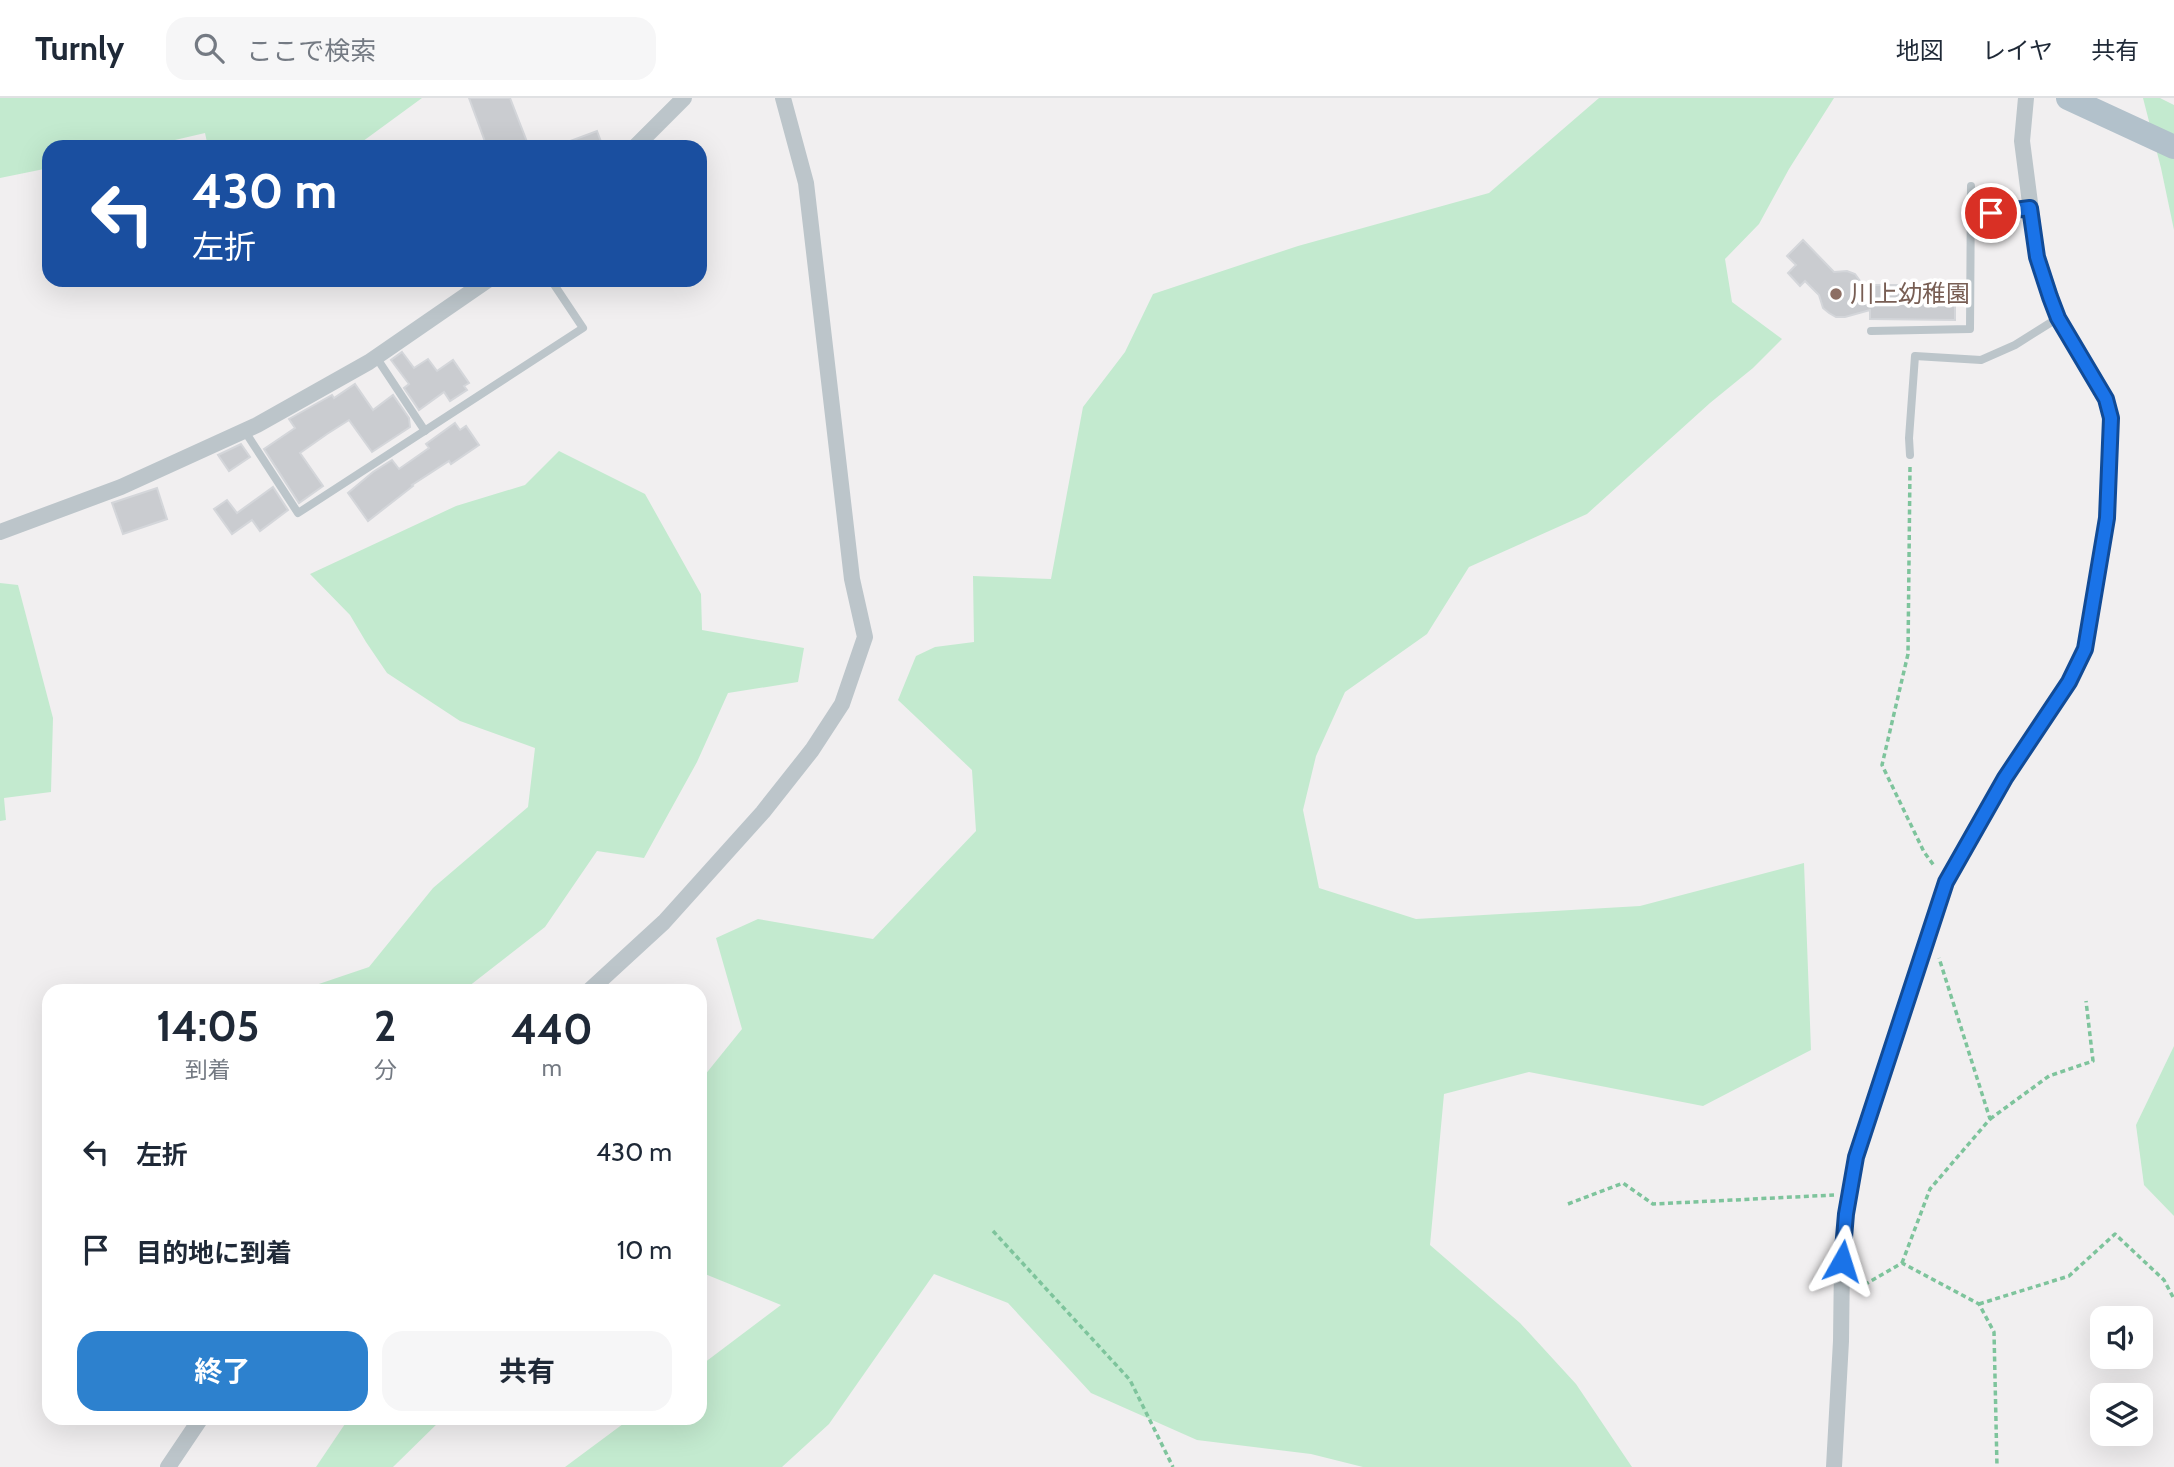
<!DOCTYPE html>
<html lang="ja">
<meta charset="utf-8">
<style>
:root{--surface:#fff;--page:#f6f6f7;--text:#1f2937;--muted:#747a83;--line:#e0e1e3;--accent:#2d81ce}
body{margin:0;font-family:Cabin,"Noto Sans JP",sans-serif;background:var(--page);color:var(--text);height:100vh;display:flex;flex-direction:column;font-size:26px;white-space:nowrap}
*{box-sizing:border-box;margin:0}
p{font-size:23px;color:var(--muted)}
.icon{flex:none;width:38px;height:38px;fill:none;stroke:currentColor;stroke-width:2;stroke-linecap:round;stroke-linejoin:round}
.map{position:relative;flex:1;overflow:hidden}
.details{position:absolute;left:42px;top:886px;width:665px;height:441px;display:flex;flex-direction:column;background:var(--surface);border-radius:21px;box-shadow:0 7px 28px #0002}
.details>*{flex:none}
.top-card{position:absolute;left:42px;top:42px;width:665px;height:147px;border-radius:21px;box-shadow:0 7px 28px #0002;background:#1a4fa0;color:#fff;overflow:hidden}
.tools{position:absolute;left:2090px;top:1208px;display:grid;gap:14px}
.tools a{display:grid;place-items:center;width:63px;height:63px;border-radius:14px;background:var(--surface);box-shadow:0 7px 28px #0002;font-size:35px}
.pin{position:absolute;display:grid;place-items:center;width:60px;height:60px;color:#fff;margin:-30px;border:4px solid #fff;border-radius:50%;box-shadow:0 2px 7px #0007}
.me{position:absolute;width:77px;margin:-38px;rotate:6deg;stroke-linejoin:round;filter:drop-shadow(0 0 5px #0008)}
.turn{display:flex;align-items:center;gap:24px;height:147px;padding:0 35px;font-size:32px}
.turn .icon{width:91px;height:91px;stroke-width:2.5}
.turn b{display:block;font-size:49px;line-height:60px}
.eta{display:flex;justify-content:space-evenly;align-items:center;height:119px;text-align:center}
.eta b{font-size:42px;font-weight:700;line-height:49px}
.primary-button{display:flex;gap:14px;margin-top:auto;padding:14px 35px}
.primary-button a{flex:1;height:80px;border-radius:21px;background:var(--accent);color:#fff;font-size:28px;font-weight:700;line-height:80px;text-align:center}
.primary-button a+a{background:var(--page);color:var(--text)}
ul{padding:0;list-style:none}
li{display:flex;align-items:center;gap:21px;height:98px;padding:0 35px}
li div{flex:1}
li b{display:block;font-size:26px}
li em{font-style:normal}
header{display:flex;align-items:center;gap:42px;box-sizing:border-box;height:98px;padding:0 35px;background:var(--surface);border-bottom:2px solid var(--line)}
header strong{font-size:33px}
nav{display:flex;gap:38px;margin-inline-start:auto;font-size:24px}
.search{width:490px;height:63px;background:var(--page);display:flex;align-items:center;gap:18px;box-sizing:border-box;padding:0 24px;border-radius:21px;color:var(--muted);font-size:26px}
.map>svg:first-child{display:block}
.green{fill:#c3eacf}
.building{fill:#caccd0;stroke:#d4d6da;stroke-width:2}
.lines{fill:none;stroke-linecap:round;stroke-linejoin:round}
.path{stroke:#7ec49c;stroke-width:3.5;stroke-dasharray:5 3.5;stroke-linecap:butt}
.lane{stroke:#bcc5ca;stroke-width:8}
.street{stroke:#bcc5ca;stroke-width:16}
.primary{stroke:#b2c1cb;stroke-width:24}
.route-casing{stroke:#114b97;stroke-width:18}
.route{stroke:#1a73e8;stroke-width:12}
.education-dot{fill:#8d6e63;stroke:#fff;stroke-width:2.5}
.labels{text-anchor:middle;stroke-width:7;stroke-linejoin:round;paint-order:stroke}
.education-label{font-size:24px;fill:#785e54;stroke:#fff;text-anchor:start}
</style>
<header>
<strong>Turnly</strong>
<div class="search"><svg class="icon" aria-label="search" viewBox="0 0 24 24"><circle cx="10" cy="10" r="6"/><path d="M15 15l6 6"/></svg>ここで検索</div>
<nav><a>地図</a><a>レイヤ</a><a>共有</a></nav>
</header>
<div class="map">
<svg width="2174" height="1369" viewBox="0 0 2174 1369">
<rect width="100%" height="100%" fill="#f1eff0"/>
<g class="green">
<path d="M0,0H422L355,49H208L205,35L145,49H49V70L0,80Z"/>
<path d="M1599,0H1834L1789,71L1759,126L1725,161L1732,204L1782,241L1753,270L1710,305L1587,416L1469,469L1427,536L1345,594L1316,658L1303,712L1319,790L1416,821L1640,808L1804,765L1811,952L1703,1008L1529,974L1444,996L1430,1147L1520,1225L1576,1286L1632,1369H1363L1311,1356L1197,1342L1091,1295L1008,1205L934,1176L829,1326L782,1369H565L631,1320H700V1268L781,1207L700,1174V983L742,931L716,840L758,821L873,841L976,733L972,672L898,602L916,558L935,549L974,544L973,478L1051,481L1083,309L1125,254L1153,196L1298,148L1489,95Z"/>
<path d="M2143,0H2160L2174,7V132L2161,70Z"/>
<path d="M559,353L645,396L701,496L702,532L804,550L798,584L728,595L697,664L644,760L597,753L545,829L464,892H305L304,891L369,869L433,790L528,709L535,650L460,623L387,575L366,544L350,517L310,476L456,408L525,387Z"/>
<path d="M0,485L18,487L53,620L51,694L4,700L6,722L0,723Z"/>
<path d="M2174,948V1118L2144,1087L2136,1027Z"/>
<path d="M349,1320H443L393,1369H316Z"/>
</g>
<g class="building">
<path d="M469,0H510L529,49H487Z"/>
<path d="M597,33L603,49H557V48Z"/>
<path d="M1803,142L1834,174L1847,173L1855,176L1863,187H1951V207H1955V222L1870,221V212L1845,219H1836L1829,215L1823,210L1819,197L1805,183L1800,188L1788,175L1796,167L1787,158Z"/>
<path d="M402,254L414,270L428,261L437,273L453,262L469,285L464,288L467,292L450,303L444,294L419,312L404,290L409,286L391,262Z"/>
<path d="M355,286L373,312L393,297L409,320L410,329L372,354L349,322L327,336L300,355L323,388L299,405L264,351L295,330L289,321L332,297L334,300Z"/>
<path d="M455,325L460,332L466,328L479,347L451,366L449,363L412,387L413,388L368,423L348,395L373,374L392,362L399,371L429,350L426,346Z"/>
<path d="M241,346L250,359L229,373L218,357Z"/>
<path d="M273,389L288,412L260,433L252,422L232,436L214,411L227,402L237,415Z"/>
<path d="M157,390L167,421L123,436L112,405Z"/>
</g>
<g class="lines">
<g class="path">
<path d="M1910,369L1908,556L1882,667L1924,754L1935,769"/>
<path d="M1990,1021L2049,978L2093,963L2086,903"/>
<path d="M1568,1106L1623,1085L1653,1106L1834,1097"/>
<path d="M993,1133L1130,1282L1173,1369"/>
<path d="M1902,1165L1930,1091L1990,1021L1939,860"/>
<path d="M1857,1191L1902,1165L1979,1206L1994,1234L1997,1369"/>
<path d="M1979,1206L2069,1178L2115,1136L2164,1182L2174,1201"/>
</g>
<g class="lane">
<path d="M1972,117L2030,110"/>
<path d="M1871,233L1970,231L1971,88"/>
<path d="M376,259L425,333"/>
<path d="M244,332L298,415L583,230L551,182"/>
<path d="M1910,357L1909,340L1915,258L1981,262L2015,247L2058,220"/>
</g>
<g class="street">
<path d="M635,49L684,0"/>
<path d="M0,434L121,389L257,327L369,264L488,182"/>
<path d="M590,892L664,824L763,714L812,652L842,606L865,539L852,481L806,85L783,0"/>
<path d="M168,1369L201,1320"/>
<path d="M1834,1369L1841,1243L1842,1163L1846,1116L1856,1059L1946,784L2005,680L2069,584L2085,551L2107,420L2111,320L2106,301L2058,220L2037,159L2022,43L2026,0"/>
</g>
<path class="primary" d="M2068,0L2174,49"/>
</g>
<g class="lines">
<g class="route-casing">
<path id="route" d="M1842,1163L1846,1116L1856,1059L1946,784L2005,680L2069,584L2085,551L2107,420L2111,320L2106,301L2058,220L2050,199L2037,159L2030,110L1991,115"/>
</g>
<use href="#route" class="route"/>
</g>
<circle class="education-dot" cx="1836" cy="196" r="7"/>
<g class="labels">
<g class="education-label">
<text x="1850" y="204">川上幼稚園</text>
</g>
</g>
</svg>
<div class="tools">
<a><svg class="icon" aria-label="sound" viewBox="0 0 24 24"><path d="M4 9h4l5-4v14l-5-4H4zM17 9q2 3 0 6"/></svg></a>
<a><svg class="icon" aria-label="layers" viewBox="0 0 24 24"><path d="M12 4l9 5-9 5-9-5zM3 14l9 5 9-5"/></svg></a>
</div>
<div class="pin" style="left:1991px;top:115px;background:#d93025"><svg class="icon" aria-label="arrive" viewBox="0 0 24 24"><path d="M6 21V4h12l-3 4 3 4H6"/></svg></div>
<svg class="me" style="left:1842px;top:1163px" viewBox="-20 -20 40 40"><path d="M0-17L14 15 0 8-14 15z" fill="#1a73e8" stroke="#fff" stroke-width="4"/></svg>
<div class="top-card">
<div class="turn"><svg class="icon" aria-label="left" viewBox="0 0 24 24"><path d="M17 20v-9H6M10 6l-5 5 5 5"/></svg><div><b>430 m</b>左折</div></div>
</div>
<section class="details">
<div class="eta">
<div><b>14:05</b><p>到着</p></div>
<div><b>2</b><p>分</p></div>
<div><b>440</b><p>m</p></div>
</div>
<ul>
<li><svg class="icon" aria-label="left" viewBox="0 0 24 24"><path d="M17 20v-9H6M10 6l-5 5 5 5"/></svg><div><b>左折</b></div><em>430 m</em></li>
<li><svg class="icon" aria-label="arrive" viewBox="0 0 24 24"><path d="M6 21V4h12l-3 4 3 4H6"/></svg><div><b>目的地に到着</b></div><em>10 m</em></li>
</ul>
<div class="primary-button"><a>終了</a><a>共有</a></div>
</section>
</div>
